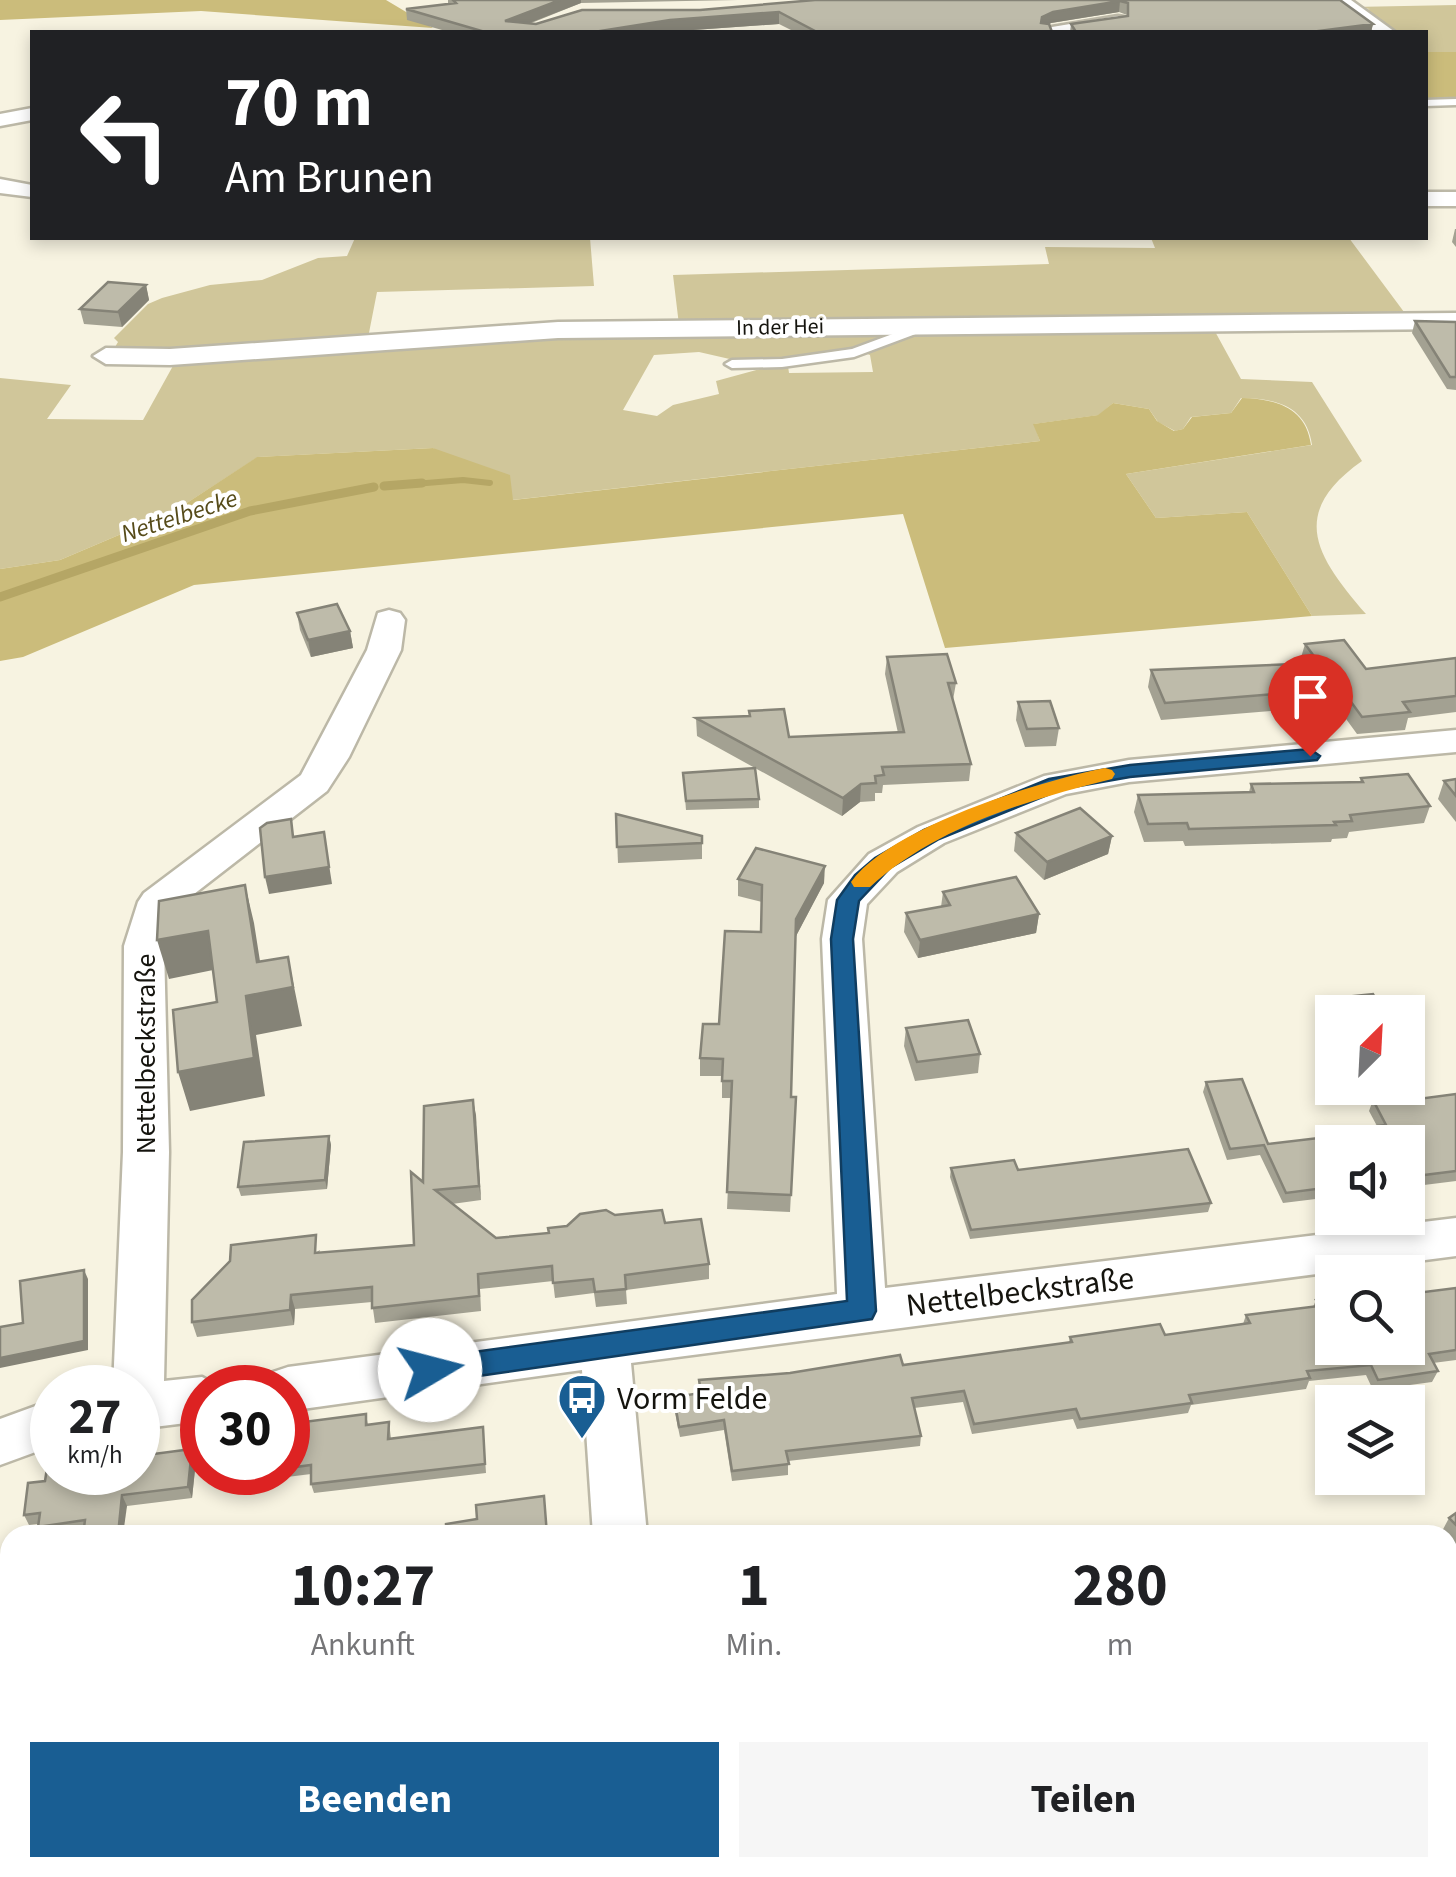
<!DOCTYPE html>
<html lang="de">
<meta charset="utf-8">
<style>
:root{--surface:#fff;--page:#f6f6f6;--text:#202124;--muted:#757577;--accent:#195e93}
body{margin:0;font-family:"Source Sans 3",sans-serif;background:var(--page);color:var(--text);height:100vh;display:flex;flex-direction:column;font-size:38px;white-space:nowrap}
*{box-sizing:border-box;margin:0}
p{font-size:32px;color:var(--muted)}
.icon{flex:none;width:55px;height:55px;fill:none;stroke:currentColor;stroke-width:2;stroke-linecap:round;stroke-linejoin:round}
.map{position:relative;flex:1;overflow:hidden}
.side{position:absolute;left:0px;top:1525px;width:1458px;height:352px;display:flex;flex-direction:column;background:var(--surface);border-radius:30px 30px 0 0;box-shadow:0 5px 15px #0003}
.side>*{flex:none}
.banner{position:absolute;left:30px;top:30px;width:1398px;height:210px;border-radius:0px;box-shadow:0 5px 15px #0003;background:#202124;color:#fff;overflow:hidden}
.needle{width:65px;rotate:24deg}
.tools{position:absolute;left:1315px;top:995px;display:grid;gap:20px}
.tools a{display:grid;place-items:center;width:110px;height:110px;border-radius:0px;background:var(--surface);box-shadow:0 5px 15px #0003;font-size:50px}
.speed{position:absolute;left:30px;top:1365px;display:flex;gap:20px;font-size:50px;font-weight:700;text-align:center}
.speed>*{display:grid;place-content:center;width:130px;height:130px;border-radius:50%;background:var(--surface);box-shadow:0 5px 15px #0003;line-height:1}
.speed small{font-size:25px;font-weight:400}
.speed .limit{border:15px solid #d22;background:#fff;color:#111}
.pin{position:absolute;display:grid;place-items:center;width:85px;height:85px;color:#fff;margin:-102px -42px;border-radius:50% 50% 50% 0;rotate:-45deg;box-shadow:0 0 10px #0007}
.pin .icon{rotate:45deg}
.me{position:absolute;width:110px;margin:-55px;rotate:82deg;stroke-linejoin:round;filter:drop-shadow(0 0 8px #0008)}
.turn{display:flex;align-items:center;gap:35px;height:210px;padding:0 30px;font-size:45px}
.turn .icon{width:130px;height:130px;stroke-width:2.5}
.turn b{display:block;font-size:70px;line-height:85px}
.eta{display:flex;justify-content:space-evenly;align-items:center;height:170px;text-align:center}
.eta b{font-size:60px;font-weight:700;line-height:70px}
.primary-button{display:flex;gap:20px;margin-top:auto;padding:20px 30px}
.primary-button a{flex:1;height:115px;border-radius:0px;background:var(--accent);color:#fff;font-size:40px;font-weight:700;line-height:115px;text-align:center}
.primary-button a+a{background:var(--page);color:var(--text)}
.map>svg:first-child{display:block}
.green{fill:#d0c69a;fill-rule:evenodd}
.forest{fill:#cbbc7b}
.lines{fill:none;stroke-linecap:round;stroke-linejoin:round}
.stream-far1{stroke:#b5a665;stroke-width:6}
.stream{stroke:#b5a665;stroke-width:9}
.lane-casing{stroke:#bcb8a7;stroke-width:5}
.street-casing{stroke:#bcb8a7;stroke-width:5}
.lane{fill:#fff;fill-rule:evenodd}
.street{fill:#fff;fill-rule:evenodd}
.wall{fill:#a3a192}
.shaded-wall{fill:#858377}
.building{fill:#bebbaa;stroke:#858377;stroke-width:2.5}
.route{fill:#195e93;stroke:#103d60;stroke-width:2.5}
.slow{fill:#f59e0b}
.labels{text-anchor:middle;stroke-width:8;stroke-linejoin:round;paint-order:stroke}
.far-street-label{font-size:22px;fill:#15140e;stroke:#fff}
.far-water-label{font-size:25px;font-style:italic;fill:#564b19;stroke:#fff}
.street-label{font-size:28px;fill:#15140e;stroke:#fff}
.near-street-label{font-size:32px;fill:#15140e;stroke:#fff}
.near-poi-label{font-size:32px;fill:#15140e;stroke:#fff;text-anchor:start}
</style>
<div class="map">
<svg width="1456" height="1877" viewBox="0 0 1456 1877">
<rect width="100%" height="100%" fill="#f7f3e1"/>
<g class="green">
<path d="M1456,5V52H1425V32H1390L1358,11L1370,9L1353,7Z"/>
<path d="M355,238H590L594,286L377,292L367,343L467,337L1212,326L1241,379L1312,382L1362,461C1287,514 1317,557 1366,614L1312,616L1247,512L1156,518L1126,474L1312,445C1307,406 1275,398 1241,398L1231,413L1191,417L1183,429L1175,431L1158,422L1149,409L1113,403L1099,415L1034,424L1040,441L512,500L433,448L258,457L173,512L60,560L0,569V378L71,385L47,419L143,420L179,355L120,351L115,347L118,342L114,338L148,304L162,298L210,285L262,280L318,258L347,256ZM853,349L870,355L873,372L789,373L788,366L760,369L716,381L719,394L673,405L657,416L623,410L654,355L699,352L734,360H784Z"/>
<path d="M1151,238H1349L1407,316L679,325L673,275L1049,264L1045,247L1155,248Z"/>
</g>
<g class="forest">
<path d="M0,0H386L433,28L201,11L0,20Z"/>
<path d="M1425,52H1456V99L1425,100Z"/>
<path d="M1242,398C1276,399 1306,407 1311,445L1126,474L1156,518L1247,512L1312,616L945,648L903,514L194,585L23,657L0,661V569L60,560L173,512L257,457L433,448L510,475L513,500L1040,441L1033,424L1098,415L1113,403L1149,409L1157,421L1174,431L1183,429L1192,417L1231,413Z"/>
</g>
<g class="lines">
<path class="stream-far1" d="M390,486L463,480L490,483"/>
<g class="stream">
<path d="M384,486L422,483"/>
<path d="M0,597L250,511L374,487"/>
</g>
<g class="lane-casing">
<g id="lane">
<path d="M1456,99V105L1425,106V100Z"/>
<path d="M925,322L929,323V329L854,357L782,367L732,368L725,364L732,360L782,359L852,349Z"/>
</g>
</g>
<g class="street-casing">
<g id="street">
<path d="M1330,0H1351L1395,32H1375Z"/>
<path d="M1118,16L1124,17V25L1082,32H1043L1052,27Z"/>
<path d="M32,108V120L0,126V114Z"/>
<path d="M0,179L32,185V197L0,193Z"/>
<rect x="1425" y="192" width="31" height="14"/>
<path d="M1456,313V329L558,338L170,365L106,364L93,356L106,348L170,349L558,322Z"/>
<path d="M389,610L400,613L405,620L401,650L349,757L327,791L176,908L164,946L169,1152L164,1381L202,1377L222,1388H202V1421L138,1429V1388H113L123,1152L124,946L138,902L144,893L301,775L367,650L378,613Z"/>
<path d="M1456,730V752L1129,782L1066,794L944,843L897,872L867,904L862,939L885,1288L1456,1218V1256L631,1363L647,1535H593L582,1370L288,1411V1388H263L270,1373L288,1367L837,1294L822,939L828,900L869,854L918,827L1044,776L1129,760Z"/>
<path d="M52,1400V1446L0,1465V1419Z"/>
<path d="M616,1868H678L679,1877H617Z"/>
</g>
</g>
<use href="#lane" class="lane"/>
<use href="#street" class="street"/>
</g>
<g class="wall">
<path d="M448,0H738L581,3L529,24H536L815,0H1340L1373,24L1371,32H1070L1071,24L1127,16V15L1119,12L1051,23L1049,24L1052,32H795L779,24L665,32H449L407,20L406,9L448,4Z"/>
<path d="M1455,229H1456V247L1452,242Z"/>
<path d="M146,285L149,300L122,327L84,324L80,309Z"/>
<path d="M1415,321L1456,322V390L1447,389L1412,333Z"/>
<path d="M297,613L350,631L353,648L311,657L300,630Z"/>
<path d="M1305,644L1366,669L1456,658V712L1408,718L1405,730L1357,734L1341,712L1273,715L1271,711L1161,720L1148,687L1151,670L1302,664L1300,661Z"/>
<path d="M887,657L956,683L953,700L971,764L969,781L883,785L882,793H875V801L860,802L842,816L697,736L696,718L749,716V711L789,737L898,733L885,674Z"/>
<path d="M1018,702L1059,728L1056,746L1025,747L1016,720Z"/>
<path d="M683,773L759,799V808L686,810Z"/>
<path d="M1361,778L1430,806L1424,823L1349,832L1347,838L1332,839L1331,842L1185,846L1183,841L1144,842L1134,812L1138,795L1249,792L1251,784L1360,782Z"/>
<path d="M1456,779V822L1438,799L1444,781Z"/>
<path d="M616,814L702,836V859L618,863Z"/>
<path d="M1016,833L1112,836L1108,854L1044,880L1014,851Z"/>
<path d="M738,879L824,883L796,936L791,1097H796L790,1212L727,1209L732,1098H722V1076H700V1058L719,1024L761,932L762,902L738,896Z"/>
<path d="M943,892L1039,914L1036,933L918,958L904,932L906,913L941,907Z"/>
<path d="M1344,997L1383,1012H1344L1341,1006Z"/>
<path d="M906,1028L980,1054L978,1073L915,1081L904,1046Z"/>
<path d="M1206,1082L1268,1144L1366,1133L1368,1127L1377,1126L1369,1111L1373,1100H1411L1456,1094V1181L1408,1187V1142H1332V1197L1283,1203L1260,1155L1227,1160L1203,1092Z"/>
<path d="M473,1100L481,1200L452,1204L496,1238L549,1233L567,1226L615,1215L665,1223L709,1264V1279L626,1290L627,1304L596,1307L594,1293L555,1298L553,1281L480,1289L481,1311L375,1323L372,1302L295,1309L294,1325L197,1337L192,1322L320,1250L319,1253L414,1245L423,1182Z"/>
<path d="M329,1136L331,1145L327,1189L241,1196L238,1187Z"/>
<path d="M951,1168L1018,1170L1211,1203L1208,1212L970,1239L950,1177Z"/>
<path d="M1456,1288V1360L1433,1363L1438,1371L1432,1382L1373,1390L1366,1375L1309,1381L1306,1389L1191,1405L1188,1413L1077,1429L1073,1419L972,1434L963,1402L914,1408L921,1436L920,1446L788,1461V1475L732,1481L724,1430L680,1437L674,1408V1397L700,1393L699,1380L903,1365L1069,1342L1070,1337L1165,1335L1243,1324L1246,1315L1313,1307L1316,1300L1332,1348Z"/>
<path d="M366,1414L368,1425L389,1422L391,1439L483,1427L486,1473L314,1493L311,1484V1474L271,1479L269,1472H288V1424Z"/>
<path d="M192,1449L196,1460L192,1498L127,1506L83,1532L59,1535H42L38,1524L29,1525L24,1515L45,1481Z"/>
<path d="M1456,1513V1551L1448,1543V1535H1440L1449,1518Z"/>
<path d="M10,1598V1813L0,1814V1600Z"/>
</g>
<g class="shaded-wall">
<path d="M560,0H581V3L506,32L505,21Z"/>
<path d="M1120,1L1119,12L1051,23L1041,29L1042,17L1053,12Z"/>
<path d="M779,12V24L665,32H594L670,20Z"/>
<path d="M1373,24L1371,32H1311Z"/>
<path d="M146,285L149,300L122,327L118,312Z"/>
<path d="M350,631L353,648L311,657L308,640Z"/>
<path d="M861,784L860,802L842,816L843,798Z"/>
<path d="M324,832L332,884L269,894L265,877Z"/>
<path d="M1112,836L1108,854L1044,880L1047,862Z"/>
<path d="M825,866L824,883L796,936V919Z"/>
<path d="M245,885L254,923L265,993L288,957L302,1026L256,1035L265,1096L190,1111L178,1072L246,996L257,962Z"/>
<path d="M1039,914L1036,933L918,958L920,940Z"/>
<path d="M208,931L218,969L169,979L157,940Z"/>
<path d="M473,1100L476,1115L481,1200L479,1186Z"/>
<path d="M329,1136L331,1145L327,1189L325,1180Z"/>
<path d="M84,1270L88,1279V1350L0,1368V1358Z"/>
<path d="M291,1295L295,1309L294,1325L290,1310Z"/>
<path d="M192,1449L196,1460L192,1498L188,1487Z"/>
<path d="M122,1495L127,1506L123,1535H118Z"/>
</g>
<g class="building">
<path d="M453,0H560L505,21L536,24L582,10H700L815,0H1340L1373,24L1311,32H1076L1071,24L1128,16V3L1120,1L1053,12L1042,17L1041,23L1049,24L1052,32H817L779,12L670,20L594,32H485L406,9L456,3Z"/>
<path d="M108,282L146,285L118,312L80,309Z"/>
<path d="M1415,321L1456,322V377H1450Z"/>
<path d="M337,604L350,631L308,640L297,613Z"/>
<path d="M1344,640L1366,669L1456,658V696L1403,702L1410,712L1362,717L1346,695L1277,698L1275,694L1165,703L1151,670L1319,663L1305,644Z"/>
<path d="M947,654L956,683H948L971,764L882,767L884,775L875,776L876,783L861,784L843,798L696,718L750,716L749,711L784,709L789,737L904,732L887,657Z"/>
<path d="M1050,701L1059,728L1027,729L1018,702Z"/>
<path d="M755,768L759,799L686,801L683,773Z"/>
<path d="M1408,774L1430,806L1350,815L1352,821L1334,822L1336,825L1189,829L1187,823L1148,824L1138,795L1254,792L1251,784L1363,782L1361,778Z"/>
<path d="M1456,779V796L1444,781Z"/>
<path d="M1080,808L1112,836L1047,862L1016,833Z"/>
<path d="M616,814L702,836V843L617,847Z"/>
<path d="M291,819L293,837L324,832L329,867L265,877L260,828L267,823Z"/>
<path d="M756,848L825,866L796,919L791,1097H796L791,1195L727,1192L732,1081H722L723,1059L700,1058L703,1024H719L725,931L761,932L762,885L738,879Z"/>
<path d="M1016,877L1039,914L920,940L906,913L950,905L943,892Z"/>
<path d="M245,885L257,962L288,957L293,987L246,996L254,1058L178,1072L173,1010L217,1002L208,931L157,940L159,901Z"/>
<path d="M1373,994L1383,1012H1352L1344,997Z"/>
<path d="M968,1020L980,1054L917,1062L906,1028Z"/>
<path d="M1242,1079L1268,1144L1370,1132L1368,1127L1386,1125L1373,1100L1409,1096L1411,1100L1456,1094V1171L1408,1177V1142H1332V1187L1286,1193L1264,1145L1230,1149L1206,1082Z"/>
<path d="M473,1100L479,1186L435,1190L496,1238L549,1233L548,1228L567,1226L580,1214L606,1210L615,1215L662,1210L665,1223L701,1219L709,1264L625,1275L626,1289L595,1292L593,1279L553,1283L552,1266L478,1274L479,1296L372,1308V1287L291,1295L290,1310L192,1322V1300L230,1261L231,1245L316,1235L315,1253L414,1245L411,1172L423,1182L424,1106Z"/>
<path d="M329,1136L325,1180L238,1187L244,1142Z"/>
<path d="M1188,1149L1211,1203L971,1230L951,1168L1014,1160L1018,1170Z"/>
<path d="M84,1270V1341L0,1358V1327L23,1323L20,1281Z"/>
<path d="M1456,1288V1350L1429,1354L1438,1371L1378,1380L1371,1365L1307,1371L1310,1378L1189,1395L1192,1403L1080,1419L1076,1409L974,1424L964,1391L912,1398L921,1436L786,1451L789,1464L732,1471L724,1420L679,1427L674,1397L701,1393L699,1380L790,1373L900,1355L903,1365L1072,1342L1070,1337L1160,1324L1165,1335L1250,1323L1246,1315L1319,1306L1316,1300L1332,1298V1348H1408V1294Z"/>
<path d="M366,1414V1425L389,1422L388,1439L483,1427L485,1464L311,1484V1465L288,1468V1424Z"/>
<path d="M192,1449L188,1487L122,1495L118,1535H83L85,1520L38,1527L40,1513L24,1515L28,1483L45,1481L47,1468L52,1467V1472H138V1456Z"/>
<path d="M544,1496L547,1535H446V1524L477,1519L476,1505Z"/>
<path d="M1456,1513V1525L1449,1518Z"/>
<path d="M10,1598V1797L0,1798V1600Z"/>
<rect x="416" y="1868" width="137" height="9"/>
<path d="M933,1868H968L969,1873L1011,1868H1046L1048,1877H935Z"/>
<path d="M1246,1868L1249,1877H1189Z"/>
</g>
<path class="route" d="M1310,749L1320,756L1317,760L1130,777L1062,789L939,839L890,868L859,901L853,939L876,1311L872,1319L430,1383L420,1379L416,1370L420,1362L430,1358L847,1301L831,939L837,900L855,875L875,858L924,830L1049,779L1130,765Z"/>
<path class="slow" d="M1105,768L1112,770L1115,774L1112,779C1028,800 936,827 870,887H854L851,882C890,827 1040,781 1105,768Z"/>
<defs>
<g id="bus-pin" transform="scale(2.5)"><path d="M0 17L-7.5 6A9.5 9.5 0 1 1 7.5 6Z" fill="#195e93" stroke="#fff"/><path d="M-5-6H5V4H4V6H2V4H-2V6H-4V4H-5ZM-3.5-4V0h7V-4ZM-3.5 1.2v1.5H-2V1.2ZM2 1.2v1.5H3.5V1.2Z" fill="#fff"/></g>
</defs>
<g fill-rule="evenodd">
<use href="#bus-pin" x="582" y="1398"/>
</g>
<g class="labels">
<g class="far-street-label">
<text transform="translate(780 326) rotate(-1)" y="8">In der Hei</text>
</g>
<g class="far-water-label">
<text transform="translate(179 515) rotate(-18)" y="9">Nettelbecke</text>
</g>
<g class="street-label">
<text transform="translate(145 1054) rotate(-90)" y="10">Nettelbeckstraße</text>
</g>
<g class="near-street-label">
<text transform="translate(1020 1291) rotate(-7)" y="11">Nettelbeckstraße</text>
</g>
<g class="near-poi-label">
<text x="617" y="1409">Vorm Felde</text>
</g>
</g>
</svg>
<div class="tools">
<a><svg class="needle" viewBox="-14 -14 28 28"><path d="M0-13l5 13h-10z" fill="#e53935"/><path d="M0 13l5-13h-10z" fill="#757577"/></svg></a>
<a><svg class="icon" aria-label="sound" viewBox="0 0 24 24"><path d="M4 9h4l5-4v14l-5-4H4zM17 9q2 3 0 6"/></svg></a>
<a><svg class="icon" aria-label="search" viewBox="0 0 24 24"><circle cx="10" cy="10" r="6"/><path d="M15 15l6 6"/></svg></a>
<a><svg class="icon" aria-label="layers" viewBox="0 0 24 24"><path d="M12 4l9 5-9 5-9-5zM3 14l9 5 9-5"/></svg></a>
</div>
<div class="speed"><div>27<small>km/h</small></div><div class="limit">30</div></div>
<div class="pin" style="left:1310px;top:756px;background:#d93025"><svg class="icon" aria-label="arrive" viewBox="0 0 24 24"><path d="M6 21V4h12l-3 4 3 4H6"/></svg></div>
<svg class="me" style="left:430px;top:1370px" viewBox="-20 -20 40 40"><circle r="19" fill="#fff"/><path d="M0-13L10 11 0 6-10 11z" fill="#195e93"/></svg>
<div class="banner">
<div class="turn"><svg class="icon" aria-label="left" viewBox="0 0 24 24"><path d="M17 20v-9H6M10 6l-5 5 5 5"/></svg><div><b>70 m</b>Am Brunen</div></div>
</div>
<section class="side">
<div class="eta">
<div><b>10:27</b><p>Ankunft</p></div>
<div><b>1</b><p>Min.</p></div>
<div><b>280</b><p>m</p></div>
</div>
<div class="primary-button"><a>Beenden</a><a>Teilen</a></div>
</section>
</div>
